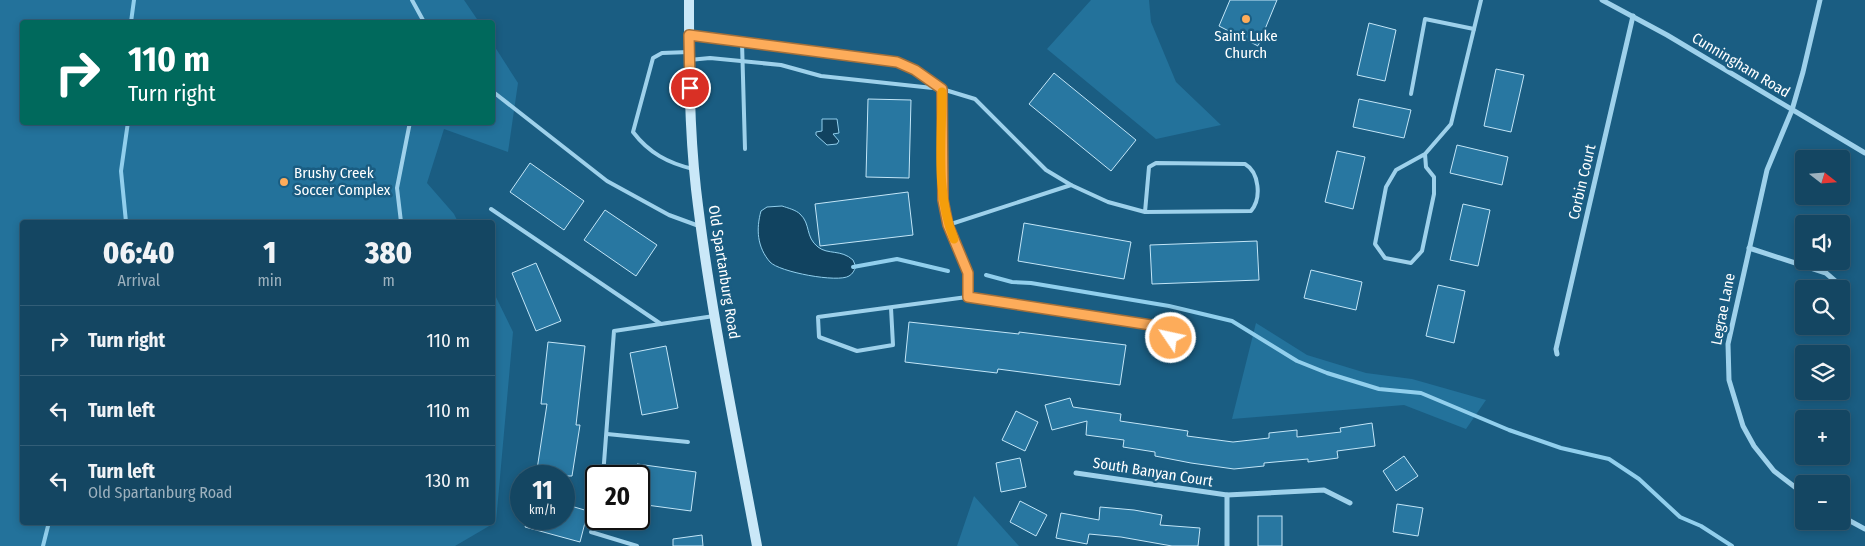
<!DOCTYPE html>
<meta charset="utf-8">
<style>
:root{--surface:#144662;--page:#21506b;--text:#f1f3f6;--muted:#9db1be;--line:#335e77}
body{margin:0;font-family:"Fira Sans Condensed",sans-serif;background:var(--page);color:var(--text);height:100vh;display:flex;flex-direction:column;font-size:19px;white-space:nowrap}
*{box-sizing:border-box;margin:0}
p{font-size:16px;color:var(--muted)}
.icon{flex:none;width:28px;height:28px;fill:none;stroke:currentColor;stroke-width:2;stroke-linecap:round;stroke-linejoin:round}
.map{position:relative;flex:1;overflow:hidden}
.sheet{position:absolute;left:20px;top:220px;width:475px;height:305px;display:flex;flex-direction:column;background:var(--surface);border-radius:5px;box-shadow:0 2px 8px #0003,0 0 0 1px var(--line)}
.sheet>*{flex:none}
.hud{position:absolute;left:20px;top:20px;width:475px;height:105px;border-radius:5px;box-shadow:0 2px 8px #0003,0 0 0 1px var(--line);background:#00695c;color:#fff;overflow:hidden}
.needle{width:32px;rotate:107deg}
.controls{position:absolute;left:1795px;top:150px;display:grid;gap:10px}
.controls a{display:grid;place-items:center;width:55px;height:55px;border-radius:5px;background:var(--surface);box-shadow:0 2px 8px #0003,0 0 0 1px var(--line);font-size:25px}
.speed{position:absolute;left:510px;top:465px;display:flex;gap:10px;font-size:25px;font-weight:700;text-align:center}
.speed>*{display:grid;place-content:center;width:65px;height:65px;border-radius:50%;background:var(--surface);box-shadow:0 2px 8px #0003,0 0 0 1px var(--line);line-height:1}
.speed small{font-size:12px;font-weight:400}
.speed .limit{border:2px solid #111;border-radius:8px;background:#fff;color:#111}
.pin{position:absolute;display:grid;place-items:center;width:42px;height:42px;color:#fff;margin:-21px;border:2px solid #fff;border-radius:50%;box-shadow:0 1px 5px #0007}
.me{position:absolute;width:55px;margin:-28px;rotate:304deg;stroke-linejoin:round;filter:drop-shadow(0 0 4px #0008)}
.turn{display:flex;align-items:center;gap:18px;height:105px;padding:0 25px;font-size:22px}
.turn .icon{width:65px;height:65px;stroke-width:2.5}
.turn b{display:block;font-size:35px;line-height:42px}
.eta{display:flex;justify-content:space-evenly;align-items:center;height:85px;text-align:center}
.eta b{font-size:30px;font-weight:800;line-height:35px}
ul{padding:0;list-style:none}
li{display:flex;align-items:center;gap:15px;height:70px;padding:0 25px;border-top:1px solid var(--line)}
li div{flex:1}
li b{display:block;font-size:19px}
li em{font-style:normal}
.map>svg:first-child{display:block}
.green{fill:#23729b}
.water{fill:#114360;stroke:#91cfed}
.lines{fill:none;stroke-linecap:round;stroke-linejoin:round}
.stream{stroke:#91cfed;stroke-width:4}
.building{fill:#2877a1;stroke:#c3e6f8}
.service{stroke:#9ed1eb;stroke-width:4}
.minor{stroke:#9ed1eb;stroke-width:5}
.secondary{stroke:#cae8f8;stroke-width:10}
.route-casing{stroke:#a4703a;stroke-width:12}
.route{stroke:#fdac5a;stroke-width:9}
.slow{stroke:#f59e0b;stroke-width:9}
.poi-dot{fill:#fdac5a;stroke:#1a5d82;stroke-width:2}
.labels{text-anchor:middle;stroke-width:5;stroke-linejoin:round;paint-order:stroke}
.poi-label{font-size:15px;fill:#fff;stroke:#1a5d82}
.street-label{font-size:15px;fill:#fff;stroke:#1a5d82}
</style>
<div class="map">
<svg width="1865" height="546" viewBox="0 0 1865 546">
<rect width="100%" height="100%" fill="#1a5d82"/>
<g class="green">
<path d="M0,0H464L479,22H22V122H492L493,44L518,83L508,152L444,129L427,183L454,214L458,222H22V522H492L493,291L513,332L496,522L455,546H0Z"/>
<path d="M1091,0H1149L1151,22L1176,82L1221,125L1156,139L1047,49Z"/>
<path d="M1256,323L1307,355L1366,373L1412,379L1486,400L1466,429L1404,405L1232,419Z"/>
<path d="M974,496L1019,546H957Z"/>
</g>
<g class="water">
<path d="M822,119H837L839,133L833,134L839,141L837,144L827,145L816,135V132L822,131Z"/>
<path d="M782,206C788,208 796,210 800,214C811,224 805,237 818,247C828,255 841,249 853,260L856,267C854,270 853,274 849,276C838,283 779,272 770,262C757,247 756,229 761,211L767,207Z"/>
</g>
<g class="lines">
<g class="stream">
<path d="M131,22L134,0"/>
<path d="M126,222L121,171L128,122"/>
<path d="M853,267L897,259L948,271"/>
<path d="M986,275L1012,282L1031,283L1169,306L1232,321L1297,361L1327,373L1379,389L1421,393L1509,430L1561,448L1609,459L1639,479L1680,517L1701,526L1732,546"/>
<path d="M43,546L49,522"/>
</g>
</g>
<g class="building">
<path d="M1230,0H1277L1258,46L1219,26Z"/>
<path d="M1369,23L1396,30L1385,81L1357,75Z"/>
<path d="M1496,69L1524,75L1511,132L1484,126Z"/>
<path d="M1054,73L1136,140L1111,171L1029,104Z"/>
<path d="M868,99L911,100L909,178L866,177Z"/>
<path d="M1359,99L1411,110L1404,138L1353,127Z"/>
<path d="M1457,145L1508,157L1502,185L1450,173Z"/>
<path d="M1337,151L1365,157L1353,209L1325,202Z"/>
<path d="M530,163L584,201L564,230L510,192Z"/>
<path d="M908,192L913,235L820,246L815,204Z"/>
<path d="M1463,204L1490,210L1478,266L1450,260Z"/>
<path d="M605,210L657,245L636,276L584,240Z"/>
<path d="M1024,223L1131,242L1124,279L1018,261Z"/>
<path d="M1257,241L1259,280L1152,284L1150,245Z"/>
<path d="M536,263L561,321L536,331L512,273Z"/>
<path d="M1311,270L1362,282L1356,310L1304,298Z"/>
<path d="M1438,285L1465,291L1454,343L1426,336Z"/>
<path d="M909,322L1019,334V332L1126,345L1120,385L998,369L997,373L905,362Z"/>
<path d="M548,342L585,346L576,425H580L572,476H536L547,404H541Z"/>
<path d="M666,346L678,408L642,415L630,353Z"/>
<path d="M1070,398L1073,407L1121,414L1120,421L1188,431L1187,436L1233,442L1269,438V433L1297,430V437L1341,432L1340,428L1372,423L1375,446L1337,451L1338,458L1308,462V459L1264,463V466L1234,469L1191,463L1155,456V452L1123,447L1124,440L1086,435L1087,421L1052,430L1045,405Z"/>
<path d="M1016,411L1038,422L1025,451L1002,440Z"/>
<path d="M1404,456L1418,476L1396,491L1383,471Z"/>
<path d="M1020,458L1026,487L1001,492L996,463Z"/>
<path d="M637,464L696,472L691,511L639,504V476H635Z"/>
<path d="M1020,501L1047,515L1036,536L1010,522Z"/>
<path d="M564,504L588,511L580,542L525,527L528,519H564Z"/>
<path d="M1397,504L1423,508L1418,536L1393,532Z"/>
<path d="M1100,507L1134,510L1162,515L1160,525L1200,528L1198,546H1172L1121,537L1089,534L1087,544L1056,538L1061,513L1099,520Z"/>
<rect x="1258" y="516" width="24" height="30"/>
<path d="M702,535L703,546H673V539Z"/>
</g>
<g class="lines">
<g class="service">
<path d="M412,0L424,22"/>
<path d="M691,35L897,62L915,70L940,88"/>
<path d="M742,42L745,149"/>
<path d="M689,52L662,53L653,58L633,132C649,153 668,163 693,169"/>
<path d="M689,60L710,58L781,65L821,76L942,89L975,99L1046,170L1071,185L1108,202L1145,212L1251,211C1262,198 1259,172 1245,164L1156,163L1149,167L1145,212"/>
<path d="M942,89C942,135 939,180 948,225L1071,185"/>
<path d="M492,91L607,181L669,215L699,226"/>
<path d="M1411,94L1425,19L1474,29"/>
<path d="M1425,154L1426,167L1434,177V194L1422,251L1411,263L1385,258L1375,244L1386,187L1396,170L1425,154L1451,124L1481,0"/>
<path d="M491,209L661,324"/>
<path d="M401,222L397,188L410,122"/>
<path d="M948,225L968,273L967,297L1164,327L1171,338"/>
<path d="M891,308L893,345L857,351L819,337L818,317L967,297"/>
<path d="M607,434L688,442"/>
<path d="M603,476L614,331L714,316"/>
<path d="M591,532L637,546"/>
</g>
<g class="minor">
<path d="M1602,0L1667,35L1865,153"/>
<path d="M1749,248L1826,273L1841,286"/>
<path d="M1557,354L1556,349L1633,16"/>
<path d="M1076,473L1227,495L1324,490L1350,503"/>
<path d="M1804,494L1774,471L1754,446L1743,426L1729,380L1728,344L1767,170L1792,110L1803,72L1820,0"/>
<path d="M1227,495V546"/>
<path d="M1841,516L1865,529"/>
</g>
<path class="secondary" d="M689,0C689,63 689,126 696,189C710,309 735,427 757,546"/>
</g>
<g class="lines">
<g class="route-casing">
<path id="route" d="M690,88L689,35L897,62L915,70L942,89L943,200L948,225L968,273V297L1164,327L1171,338"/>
</g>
<use href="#route" class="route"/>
<path class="slow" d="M942,92C942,140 935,193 954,239"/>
</g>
<g class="poi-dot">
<circle cx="1246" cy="19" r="5"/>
<circle cx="284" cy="182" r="5"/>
</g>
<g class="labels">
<g class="poi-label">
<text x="1246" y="41">Saint Luke<tspan x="1246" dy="17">Church</tspan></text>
<text x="294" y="178" text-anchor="start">Brushy Creek<tspan x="294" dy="17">Soccer Complex</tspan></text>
</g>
<g class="street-label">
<text transform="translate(1741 65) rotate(31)" y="5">Cunningham Road</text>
<text transform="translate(1582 182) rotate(-77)" y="5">Corbin Court</text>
<text transform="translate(724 272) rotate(81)" y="5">Old Spartanburg Road</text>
<text transform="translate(1723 309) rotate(-79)" y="5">Legrae Lane</text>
<text transform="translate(1153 472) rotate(9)" y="5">South Banyan Court</text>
</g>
</g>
</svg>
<div class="controls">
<a><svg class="needle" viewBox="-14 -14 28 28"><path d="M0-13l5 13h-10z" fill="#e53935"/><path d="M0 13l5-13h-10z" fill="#9db1be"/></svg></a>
<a><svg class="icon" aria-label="sound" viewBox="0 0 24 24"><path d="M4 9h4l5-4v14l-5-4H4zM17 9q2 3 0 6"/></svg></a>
<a><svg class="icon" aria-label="search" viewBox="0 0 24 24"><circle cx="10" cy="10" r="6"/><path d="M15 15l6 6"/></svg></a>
<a><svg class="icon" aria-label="layers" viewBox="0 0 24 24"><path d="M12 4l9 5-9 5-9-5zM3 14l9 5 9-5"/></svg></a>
<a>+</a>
<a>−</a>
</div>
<div class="speed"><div>11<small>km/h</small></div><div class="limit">20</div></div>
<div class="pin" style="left:690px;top:88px;background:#d93025"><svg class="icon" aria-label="arrive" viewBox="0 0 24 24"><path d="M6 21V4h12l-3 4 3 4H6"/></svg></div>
<svg class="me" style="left:1171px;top:338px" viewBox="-20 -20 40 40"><circle r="17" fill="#fdac5a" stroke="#fff" stroke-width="3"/><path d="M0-11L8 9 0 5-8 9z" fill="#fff"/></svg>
<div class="hud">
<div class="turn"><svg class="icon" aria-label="right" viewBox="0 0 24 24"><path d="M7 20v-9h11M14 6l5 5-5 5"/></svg><div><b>110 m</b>Turn right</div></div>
</div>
<section class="sheet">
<div class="eta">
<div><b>06:40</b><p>Arrival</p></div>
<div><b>1</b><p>min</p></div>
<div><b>380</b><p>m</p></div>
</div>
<ul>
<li><svg class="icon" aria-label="right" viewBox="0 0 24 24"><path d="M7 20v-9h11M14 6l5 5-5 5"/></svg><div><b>Turn right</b></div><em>110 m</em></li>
<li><svg class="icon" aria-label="left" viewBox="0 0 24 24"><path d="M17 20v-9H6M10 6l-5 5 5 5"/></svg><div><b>Turn left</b></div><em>110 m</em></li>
<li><svg class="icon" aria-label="left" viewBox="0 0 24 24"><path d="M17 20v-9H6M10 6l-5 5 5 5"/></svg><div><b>Turn left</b><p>Old Spartanburg Road</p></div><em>130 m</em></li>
</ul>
</section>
</div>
